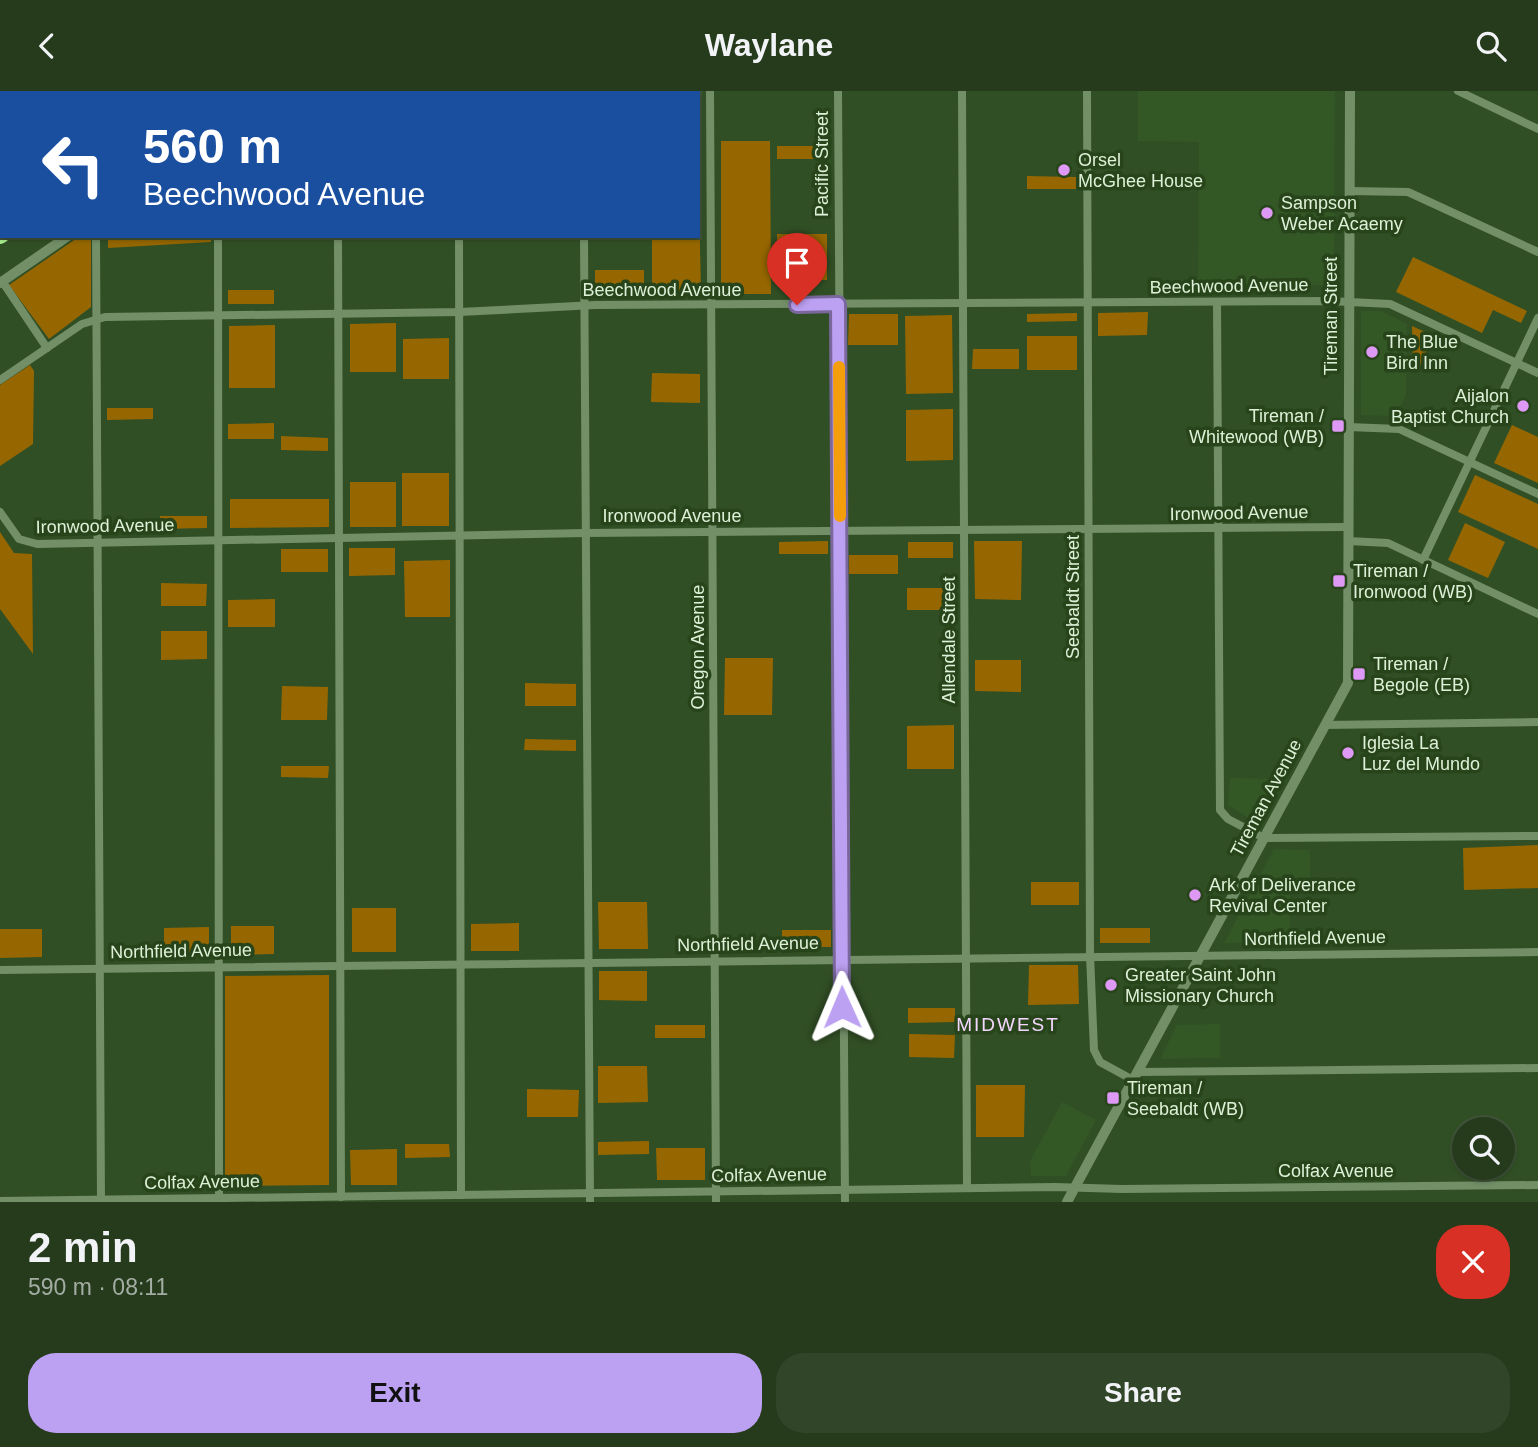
<!DOCTYPE html>
<meta charset="utf-8">
<style>
:root{--surface:#253b1c;--page:#314629;--text:#f1f3f6;--muted:#a3ada3;--line:#42553b;--accent:#bca0f2}
body{margin:0;font-family:Arial,sans-serif;background:var(--page);color:var(--text);height:100vh;display:flex;flex-direction:column;font-size:26px;white-space:nowrap}
*{box-sizing:border-box;margin:0}
p{font-size:23px;color:var(--muted)}
.icon{flex:none;width:38px;height:38px;fill:none;stroke:currentColor;stroke-width:2;stroke-linecap:round;stroke-linejoin:round}
.map{position:relative;height:1111px;overflow:hidden}
.details{display:flex;flex-direction:column;background:var(--surface);flex:1}
.details>*{flex:none}
.banner{position:absolute;left:0px;top:0px;width:700px;height:147px;box-shadow:0 2px 5px #0004,0 0 0 2px var(--line);background:#1a4fa0;color:#fff;overflow:hidden}
.tools{position:absolute;left:1452px;top:1026px;display:grid;gap:14px}
.tools a{display:grid;place-items:center;width:63px;height:63px;border-radius:50%;background:var(--surface);box-shadow:0 2px 5px #0004,0 0 0 2px var(--line);font-size:35px}
.pin{position:absolute;display:grid;place-items:center;width:60px;height:60px;color:#fff;margin:-72px -30px;border-radius:50% 50% 50% 0;rotate:-45deg;box-shadow:0 0 7px #0007}
.pin .icon{rotate:45deg}
.me{position:absolute;width:77px;margin:-38px;rotate:359deg;stroke-linejoin:round;filter:drop-shadow(0 0 5px #0008)}
.turn{display:flex;align-items:center;gap:24px;height:147px;padding:0 28px;font-size:32px}
.turn .icon{width:91px;height:91px;stroke-width:2.5}
.turn b{display:block;font-size:49px;line-height:60px}
.round{display:grid;place-items:center;flex:none;width:74px;height:74px;border-radius:28px;background:var(--page)}
.headline{display:flex;align-items:center;justify-content:space-between;height:119px;padding:0 28px}
h1{font-size:42px;font-weight:600;line-height:52px}
.button{display:flex;gap:14px;margin-top:auto;padding:14px 28px}
.button a{flex:1;height:80px;border-radius:28px;background:var(--accent);color:#111;font-size:28px;font-weight:600;line-height:80px;text-align:center}
.button a+a{background:var(--page);color:var(--text)}
header{display:flex;justify-content:space-between;align-items:center;height:91px;padding:0 28px;background:var(--surface);font-size:32px;font-weight:600}
.map>svg:first-child{display:block}
.built{fill:#345726}
.green{fill:#966700}
.lines{fill:none;stroke-linecap:round;stroke-linejoin:round}
.minor{stroke:#728f67;stroke-width:8}
.tertiary{stroke:#728f67;stroke-width:10}
.motorway{stroke:#aaf28e;stroke-width:14}
.route-casing{stroke:#7a689d;stroke-width:18}
.route{stroke:#bca0f2;stroke-width:12}
.slow{stroke:#f59e0b;stroke-width:12}
.poi-dot{fill:#dd99f4;stroke:#27441a;stroke-width:2.5}
.labels{text-anchor:middle;stroke-width:7;stroke-linejoin:round;paint-order:stroke}
.poi-label{font-size:18px;fill:#def0d7;stroke:#27441a;text-anchor:start}
.street-label{font-size:18px;fill:#def0d7;stroke:#27441a}
.neighbourhood-label{font-size:19px;letter-spacing:2px;fill:#f4d7fe;stroke:#27441a}
</style>
<header><svg class="icon" aria-label="back" viewBox="0 0 24 24"><path d="M15 5l-7 7 7 7"/></svg>Waylane<svg class="icon" aria-label="search" viewBox="0 0 24 24"><circle cx="10" cy="10" r="6"/><path d="M15 15l6 6"/></svg></header>
<div class="map">
<svg width="1538" height="1111" viewBox="0 0 1538 1111">
<rect width="100%" height="100%" fill="#314f25"/>
<g class="built">
<path d="M1138,0H1335L1334,194L1198,195L1199,51L1138,50Z"/>
<path d="M1361,220H1381L1407,233L1406,304L1396,325L1361,324Z"/>
<path d="M1230,687L1280,688L1256,732L1228,714Z"/>
<path d="M1274,758L1310,759V800L1290,801V851L1224,852Z"/>
<path d="M1220,933V967L1160,968L1177,934Z"/>
<path d="M1062,1011L1096,1029L1066,1085H1031L1030,1070Z"/>
</g>
<g class="green">
<path d="M721,50H770L771,203H721Z"/>
<rect x="777" y="55" width="50" height="13"/>
<path d="M1027,85L1076,86V98H1027Z"/>
<path d="M699,108L701,202L652,203V145H698Z"/>
<rect x="777" y="143" width="50" height="46"/>
<path d="M80,145H91V216L49,248L9,194Z"/>
<path d="M108,145H211V151L108,157Z"/>
<path d="M1413,166L1527,220L1521,232L1493,219L1482,242L1396,201Z"/>
<rect x="595" y="179" width="49" height="24"/>
<rect x="228" y="199" width="46" height="14"/>
<path d="M1148,221L1147,244L1098,245V222Z"/>
<path d="M1077,222V230L1027,231V223Z"/>
<path d="M849,223H898V254H848Z"/>
<path d="M952,224L953,302L906,303L905,225Z"/>
<path d="M396,232V281H350V233Z"/>
<path d="M275,234V297H229V235Z"/>
<path d="M1412,235L1434,245L1417,281L1413,279Z"/>
<rect x="1027" y="245" width="50" height="34"/>
<path d="M449,247V288H403V248Z"/>
<path d="M973,258H1019V278H972Z"/>
<path d="M30,274L34,280L33,353L0,375V294Z"/>
<path d="M652,282L700,283V312L651,311Z"/>
<path d="M107,317H153V328L107,329Z"/>
<path d="M953,318V369L906,370V319Z"/>
<path d="M274,332V348H228V333Z"/>
<path d="M1512,334L1538,346V392L1494,372Z"/>
<path d="M281,345L328,347V360L281,359Z"/>
<rect x="402" y="382" width="47" height="53"/>
<path d="M1475,384L1538,413V458L1458,421Z"/>
<rect x="350" y="391" width="46" height="45"/>
<path d="M230,408H329V436L230,437Z"/>
<path d="M160,425H207V437L160,438Z"/>
<path d="M1465,432L1505,451L1488,487L1448,469Z"/>
<path d="M0,441L14,462L32,463L33,563L0,518Z"/>
<path d="M828,450V463H779V451Z"/>
<path d="M974,450H1022L1021,509L975,508Z"/>
<rect x="908" y="451" width="45" height="16"/>
<path d="M349,457H395V484L349,485Z"/>
<rect x="281" y="458" width="47" height="23"/>
<rect x="849" y="464" width="49" height="19"/>
<path d="M450,469V526H405L404,470Z"/>
<path d="M161,492L207,493L206,515H161Z"/>
<path d="M907,497H954L953,519H907Z"/>
<path d="M275,508V536H228V509Z"/>
<path d="M161,540H207V568L161,569Z"/>
<path d="M725,567H773L772,624H724Z"/>
<path d="M975,569H1021V601L975,600Z"/>
<path d="M525,592L576,593V615H525Z"/>
<path d="M282,595L328,596L327,629H281Z"/>
<path d="M954,634V678H907V635Z"/>
<path d="M525,648L576,649V660L524,659Z"/>
<path d="M281,675H329L328,687L281,686Z"/>
<path d="M1538,754V797L1464,799L1463,757Z"/>
<rect x="1031" y="791" width="48" height="23"/>
<path d="M598,811H647L648,858H599Z"/>
<rect x="352" y="817" width="44" height="44"/>
<path d="M519,832V860H471V833Z"/>
<path d="M231,835H274V863L231,864Z"/>
<path d="M209,836V863L164,864V837Z"/>
<rect x="1100" y="837" width="50" height="15"/>
<path d="M0,838H42V866L0,867Z"/>
<rect x="782" y="839" width="49" height="17"/>
<path d="M1029,874H1078L1079,913L1028,914Z"/>
<path d="M599,880H647V910L599,909Z"/>
<path d="M329,884V1094L225,1095V885Z"/>
<path d="M908,917H955V931L908,932Z"/>
<rect x="655" y="934" width="50" height="13"/>
<path d="M909,943L955,944L954,967L909,966Z"/>
<path d="M598,975H647L648,1011L598,1012Z"/>
<path d="M976,994H1025L1024,1046H976Z"/>
<path d="M527,998L579,999L578,1026H527Z"/>
<path d="M649,1050V1063L598,1064V1051Z"/>
<path d="M405,1053H449L450,1066L405,1067Z"/>
<path d="M656,1057H705V1089H657Z"/>
<path d="M397,1058V1094H351L350,1059Z"/>
</g>
<g class="lines">
<g class="minor">
<path d="M338,0V2"/>
<path d="M459,0V2"/>
<path d="M710,0L716,1111"/>
<path d="M838,0L845,1111"/>
<path d="M962,0L967,1097"/>
<path d="M1087,0L1090,864L1094,959L1100,971L1133,989"/>
<path d="M1458,0L1538,38"/>
<path d="M583,2V0"/>
<path d="M1349,100L1408,101L1538,161"/>
<path d="M96,145L101,1111"/>
<path d="M218,145L219,1107"/>
<path d="M338,145L341,1106"/>
<path d="M459,145L461,1104"/>
<path d="M584,145L590,1111"/>
<path d="M2,190L47,257"/>
<path d="M1217,211L1220,719L1228,728L1264,747L1538,745"/>
<path d="M0,289L82,233L105,226L460,221L595,214L1329,210L1390,213L1538,282"/>
<path d="M1348,336L1399,338L1538,403"/>
<path d="M0,421L19,448L37,453L586,442L1348,436"/>
<path d="M1348,450L1388,452L1538,523"/>
<path d="M1423,469L1538,227"/>
<path d="M1325,634L1538,631"/>
<path d="M0,879L1538,861"/>
<path d="M1138,981L1538,977"/>
<path d="M0,1110L1055,1096L1122,1098L1538,1094"/>
</g>
<g class="tertiary">
<path d="M283,2L286,0"/>
<path d="M0,192L68,145"/>
<path d="M1067,1111L1348,592L1350,0"/>
</g>
<g class="motorway">
<path d="M165,2L167,0"/>
<path d="M212,2L215,0"/>
<path d="M0,115L2,113"/>
<path d="M0,146L2,145"/>
</g>
</g>
<g class="lines">
<g class="route-casing">
<path id="route" d="M797,214L838,213L842,916"/>
</g>
<use href="#route" class="route"/>
<path class="slow" d="M839,276L840,425"/>
</g>
<g class="poi-dot">
<circle cx="1064" cy="79" r="7"/>
<circle cx="1267" cy="122" r="7"/>
<circle cx="1372" cy="261" r="7"/>
<circle cx="1523" cy="315" r="7"/>
<rect x="1331" y="328" width="14" height="14" rx="3.5"/>
<rect x="1332" y="483" width="14" height="14" rx="3.5"/>
<rect x="1352" y="576" width="14" height="14" rx="3.5"/>
<circle cx="1348" cy="662" r="7"/>
<circle cx="1195" cy="804" r="7"/>
<circle cx="1111" cy="894" r="7"/>
<rect x="1106" y="1000" width="14" height="14" rx="3.5"/>
</g>
<g class="labels">
<g class="poi-label">
<text x="1078" y="75">Orsel<tspan x="1078" dy="21">McGhee House</tspan></text>
<text x="1281" y="118">Sampson<tspan x="1281" dy="21">Weber Acaemy</tspan></text>
<text x="1386" y="257">The Blue<tspan x="1386" dy="21">Bird Inn</tspan></text>
<text x="1509" y="311" text-anchor="end">Aijalon<tspan x="1509" dy="21">Baptist Church</tspan></text>
<text x="1324" y="331" text-anchor="end">Tireman /<tspan x="1324" dy="21">Whitewood (WB)</tspan></text>
<text x="1353" y="486">Tireman /<tspan x="1353" dy="21">Ironwood (WB)</tspan></text>
<text x="1373" y="579">Tireman /<tspan x="1373" dy="21">Begole (EB)</tspan></text>
<text x="1362" y="658">Iglesia La<tspan x="1362" dy="21">Luz del Mundo</tspan></text>
<text x="1209" y="800">Ark of Deliverance<tspan x="1209" dy="21">Revival Center</tspan></text>
<text x="1125" y="890">Greater Saint John<tspan x="1125" dy="21">Missionary Church</tspan></text>
<text x="1127" y="1003">Tireman /<tspan x="1127" dy="21">Seebaldt (WB)</tspan></text>
</g>
<g class="street-label">
<text transform="translate(822 73) rotate(-90)" y="6">Pacific Street</text>
<text transform="translate(1229 195) rotate(-1)" y="6">Beechwood Avenue</text>
<text x="662" y="205">Beechwood Avenue</text>
<text transform="translate(1331 225) rotate(-90)" y="6">Tireman Street</text>
<text transform="translate(1239 422) rotate(-1)" y="6">Ironwood Avenue</text>
<text x="672" y="431">Ironwood Avenue</text>
<text transform="translate(105 435) rotate(-1)" y="6">Ironwood Avenue</text>
<text transform="translate(1073 506) rotate(-90)" y="6">Seebaldt Street</text>
<text transform="translate(949 549) rotate(-90)" y="6">Allendale Street</text>
<text transform="translate(698 556) rotate(-90)" y="6">Oregon Avenue</text>
<text transform="translate(1266 707) rotate(-62)" y="6">Tireman Avenue</text>
<text transform="translate(1315 847) rotate(-1)" y="6">Northfield Avenue</text>
<text transform="translate(748 853) rotate(-1)" y="6">Northfield Avenue</text>
<text transform="translate(181 860) rotate(-1)" y="6">Northfield Avenue</text>
<text x="1336" y="1086">Colfax Avenue</text>
<text transform="translate(769 1084) rotate(-1)" y="6">Colfax Avenue</text>
<text transform="translate(202 1091) rotate(-1)" y="6">Colfax Avenue</text>
</g>
<g class="neighbourhood-label">
<text x="1008" y="940">MIDWEST</text>
</g>
</g>
</svg>
<div class="tools">
<a><svg class="icon" aria-label="search" viewBox="0 0 24 24"><circle cx="10" cy="10" r="6"/><path d="M15 15l6 6"/></svg></a>
</div>
<div class="pin" style="left:797px;top:214px;background:#d93025"><svg class="icon" aria-label="arrive" viewBox="0 0 24 24"><path d="M6 21V4h12l-3 4 3 4H6"/></svg></div>
<svg class="me" style="left:842px;top:916px" viewBox="-20 -20 40 40"><path d="M0-17L14 15 0 8-14 15z" fill="#bca0f2" stroke="#fff" stroke-width="4"/></svg>
<div class="banner">
<div class="turn"><svg class="icon" aria-label="left" viewBox="0 0 24 24"><path d="M17 20v-9H6M10 6l-5 5 5 5"/></svg><div><b>560 m</b>Beechwood Avenue</div></div>
</div>
</div>
<section class="details">
<div class="headline"><div><h1>2 min</h1><p>590 m · 08:11</p></div><a class="round" style="background:#d93025;color:#fff"><svg class="icon" aria-label="close" viewBox="0 0 24 24"><path d="M6 6l12 12M18 6L6 18"/></svg></a></div>
<div class="button"><a>Exit</a><a>Share</a></div>
</section>
